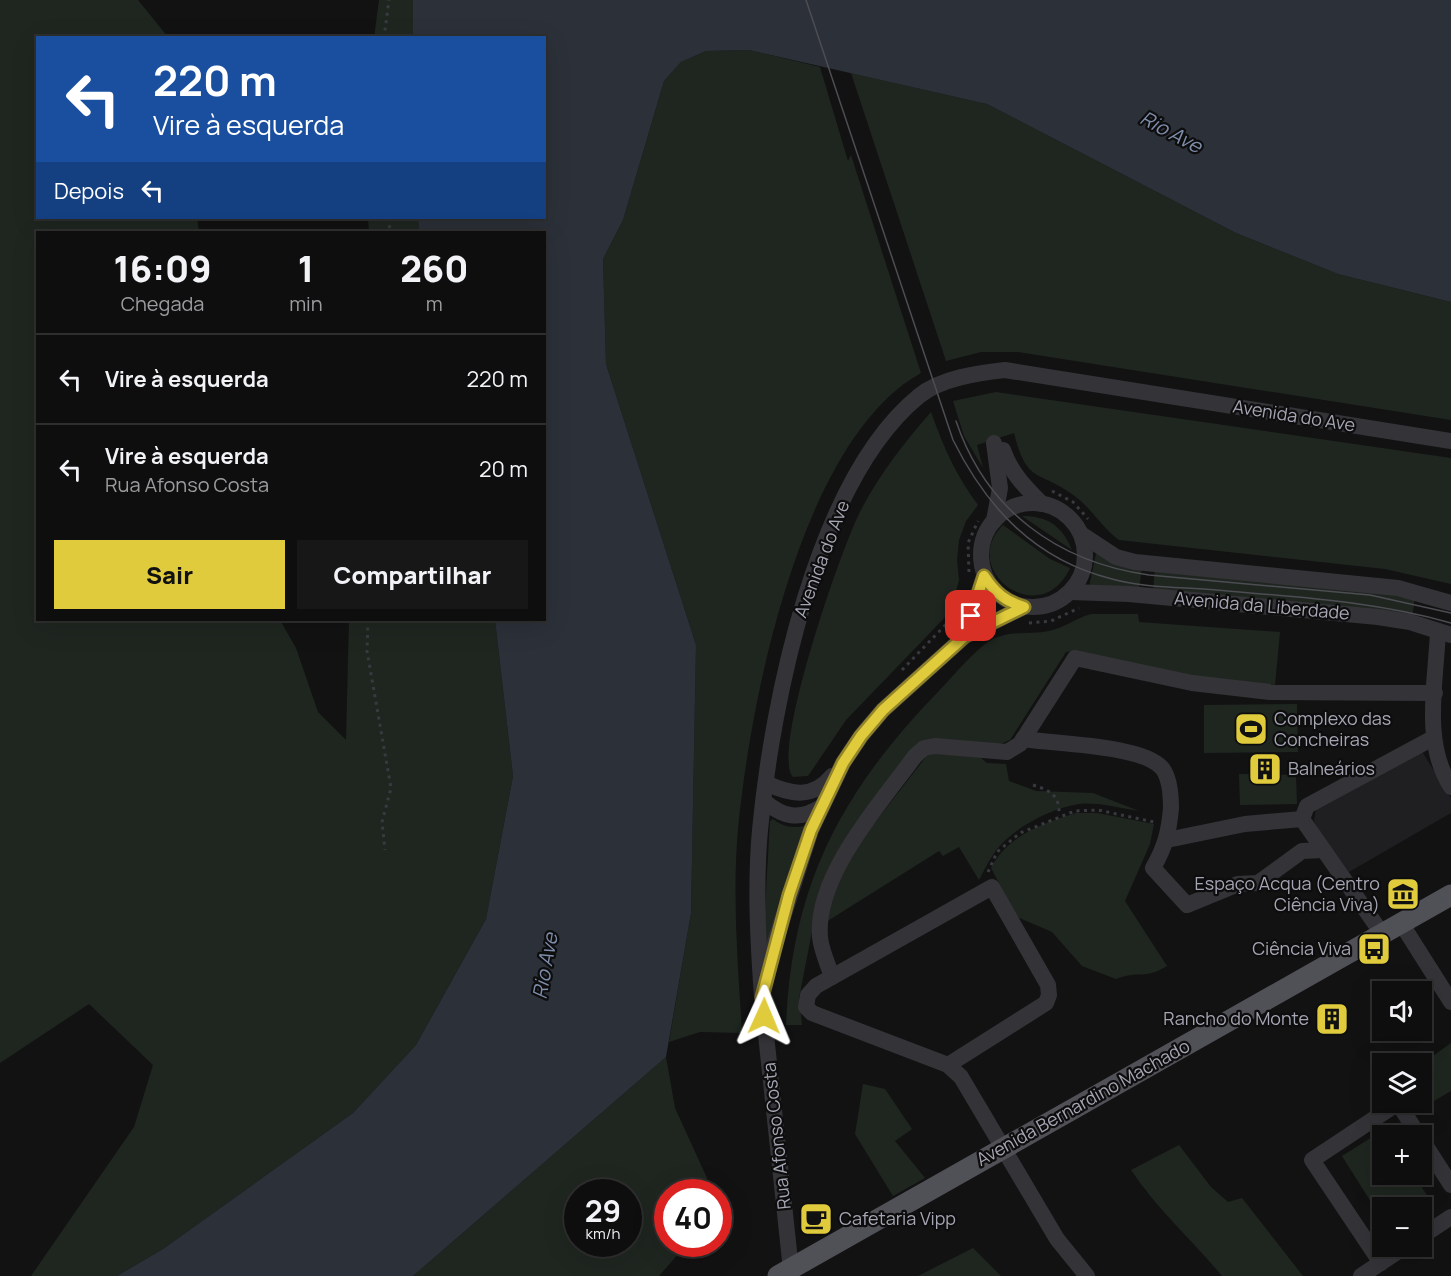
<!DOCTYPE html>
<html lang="pt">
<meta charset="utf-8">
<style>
:root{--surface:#0e0e0e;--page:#171717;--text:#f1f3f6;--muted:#9b9c9e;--line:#2e2e2e;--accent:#e0cb3d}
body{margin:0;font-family:Manrope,sans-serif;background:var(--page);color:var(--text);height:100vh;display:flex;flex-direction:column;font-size:22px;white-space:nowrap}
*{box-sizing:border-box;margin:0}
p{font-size:20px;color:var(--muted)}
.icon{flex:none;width:33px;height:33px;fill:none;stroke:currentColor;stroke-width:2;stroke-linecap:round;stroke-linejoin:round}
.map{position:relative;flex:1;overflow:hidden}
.details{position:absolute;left:36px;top:231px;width:510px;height:390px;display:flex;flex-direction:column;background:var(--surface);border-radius:0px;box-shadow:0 6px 24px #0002,0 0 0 2px var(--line)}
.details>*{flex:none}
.hud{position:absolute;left:36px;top:36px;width:510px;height:183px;border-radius:0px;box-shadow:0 6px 24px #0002,0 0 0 2px var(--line);background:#1a4fa0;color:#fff;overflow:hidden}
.buttons{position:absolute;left:1372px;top:981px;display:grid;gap:12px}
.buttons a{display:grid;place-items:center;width:60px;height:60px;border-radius:0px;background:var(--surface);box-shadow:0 6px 24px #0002,0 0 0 2px var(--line);font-size:30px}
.speed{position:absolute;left:564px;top:1179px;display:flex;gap:12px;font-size:30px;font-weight:700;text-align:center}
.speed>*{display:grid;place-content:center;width:78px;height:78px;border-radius:50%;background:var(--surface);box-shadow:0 6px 24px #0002,0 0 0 2px var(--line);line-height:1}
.speed small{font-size:15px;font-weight:400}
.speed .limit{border:9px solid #d22;background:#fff;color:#111}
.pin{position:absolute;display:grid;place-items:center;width:51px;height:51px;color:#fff;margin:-26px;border-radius:12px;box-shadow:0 3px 9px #0006}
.me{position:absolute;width:66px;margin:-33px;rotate:1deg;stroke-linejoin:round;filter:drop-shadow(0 0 4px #0008)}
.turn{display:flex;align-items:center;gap:21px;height:126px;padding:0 18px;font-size:27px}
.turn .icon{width:78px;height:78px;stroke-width:2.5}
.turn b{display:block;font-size:42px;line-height:51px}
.then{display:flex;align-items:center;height:57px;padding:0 18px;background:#0003;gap:12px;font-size:22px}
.eta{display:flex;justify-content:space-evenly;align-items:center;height:102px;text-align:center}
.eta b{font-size:36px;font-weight:800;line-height:42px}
.primary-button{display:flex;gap:12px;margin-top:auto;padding:12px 18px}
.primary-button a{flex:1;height:69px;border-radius:0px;background:var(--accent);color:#111;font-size:24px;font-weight:800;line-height:69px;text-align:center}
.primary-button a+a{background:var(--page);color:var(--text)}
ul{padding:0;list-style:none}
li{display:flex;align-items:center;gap:18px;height:90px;padding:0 18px;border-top:2px solid var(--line)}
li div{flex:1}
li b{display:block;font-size:22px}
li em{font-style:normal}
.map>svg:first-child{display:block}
.built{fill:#1f1e20}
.green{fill:#1f2620;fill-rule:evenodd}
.water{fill:#2c3038}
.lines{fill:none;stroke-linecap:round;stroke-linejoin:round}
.path{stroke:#393a3f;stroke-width:3;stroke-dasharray:3 4.5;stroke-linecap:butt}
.minor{stroke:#343338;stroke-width:16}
.major{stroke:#505057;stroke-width:21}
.tram{stroke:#4d4d53;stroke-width:1.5}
.route-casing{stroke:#928428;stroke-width:15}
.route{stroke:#e0cb3d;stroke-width:10}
.labels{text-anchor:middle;stroke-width:4.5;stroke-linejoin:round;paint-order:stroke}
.street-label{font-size:18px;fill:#a5a6b3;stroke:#0d0d0e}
.poi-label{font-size:18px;fill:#a5a6b3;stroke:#0d0d0e;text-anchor:start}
.water-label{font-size:20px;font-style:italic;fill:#7e8dab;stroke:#0d0d0e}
</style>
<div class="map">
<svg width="1451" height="1276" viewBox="0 0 1451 1276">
<rect width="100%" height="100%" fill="#121213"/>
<path class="built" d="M1421,750L1451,798V813L1349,872L1317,828L1314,820L1316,809Z"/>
<g class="green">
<path d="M0,0H138L168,37L38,38V218H197L199,232H38V620H280L296,648L318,712L346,740L349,620H495L513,776L486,919L416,1045L353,1113L163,1249L117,1276H31L134,1127L153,1065L89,1004L0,1063Z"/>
<path d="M379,0H413V37L374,38Z"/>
<path d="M749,50L820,67L848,161L851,155L921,373C801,439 750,702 738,829C732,897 738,965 742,1033L700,1032L669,1042L691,913L696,645L606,364L603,259L623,220L664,81L681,62L706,51Z"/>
<path d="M851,73L987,104L1236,233L1338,274L1451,302V420L1018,352H981L946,361Z"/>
<path d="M368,218H418L419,232H369Z"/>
<path d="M996,392L1451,458V584L1385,569L1119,540C1101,527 1091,507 1072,494C1037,469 1027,484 1014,433L977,445L983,468L964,436L953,401Z"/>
<path d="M931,412C943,446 956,476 978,505L966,521L959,540L957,560L959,580L951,611L846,720L808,776L793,777C770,753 843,542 862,508C881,472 904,443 931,412Z"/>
<path d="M1022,516C1048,516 1062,526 1072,550Z"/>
<path d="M1003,525L1050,559L1070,568C1041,632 957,570 1003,525Z"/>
<path d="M1096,554L1142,567L1139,590L1089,587Z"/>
<path d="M1155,568L1415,596L1412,619L1153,592Z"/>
<path d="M1091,614H1138L1139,622L1280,632L1275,685L1203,678L1074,651L1066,652L1010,740L998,745L923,744L818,901L799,998L802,1025H786C792,885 840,794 936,694C951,679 973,651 991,640C1009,630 1030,635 1049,631C1064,628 1076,618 1091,614Z"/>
<path d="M1297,704L1298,752L1204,753V705Z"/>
<path d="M929,753L980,757L987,763L1006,764L1009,781L1036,791L1093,793L1139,811C1119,808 1099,802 1079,804C1051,808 1011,829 995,852C989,860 984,871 979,880L959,847L943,856L939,851L826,922L835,887L859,843Z"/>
<path d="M1239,774L1296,775L1297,804L1240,805Z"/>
<path d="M1076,813H1097L1154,824L1150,844L1125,901L1167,966C1144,980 1138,970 1116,979L1082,966L1052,932L1017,917L991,868C1007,836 1043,823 1076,813Z"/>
<path d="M773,819C783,827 792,828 805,826L765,974L764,927L770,821Z"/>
<path d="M1451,1043V1091L1415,1112L1409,1103L1422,1102V1064Z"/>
<path d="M666,1057L675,1108L707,1178L704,1192H668V1244H687L659,1276H413ZM578,1192H628V1244H578Z"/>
<path d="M863,1084L885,1089L912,1129L895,1141L925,1178L893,1196L855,1134Z"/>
<path d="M1385,1129L1389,1135L1383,1136V1174L1414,1175L1430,1200L1418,1207L1383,1208V1221L1342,1156Z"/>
<path d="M1179,1145L1211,1187L1228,1202L1242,1198L1303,1276H1222C1192,1240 1157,1209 1131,1170Z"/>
<path d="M973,1248L1001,1276H918Z"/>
</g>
<path class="water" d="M413,0H1451V302L1338,274L1236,233L987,104L749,50L706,51L681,62L664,81L623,220L603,259L606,364L696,645L691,913L666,1057L413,1276H117L163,1249L353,1113L416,1045L486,919L513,776L495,620H544V232H419L418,218H544V38L413,37Z"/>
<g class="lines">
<g class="path">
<path d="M384,38L389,0"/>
<path d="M387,218L391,232"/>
<path d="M1052,491L1073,502L1088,519"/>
<path d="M969,572L968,543L978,521"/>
<path d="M368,620L367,651L391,788L382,822L385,850"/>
<path d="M1029,623L1051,621L1079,608"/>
<path d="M902,670L954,616"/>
<path d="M1033,785C1051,791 1060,795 1059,816"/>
<path d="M988,872L997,852L1020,833L1075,811L1098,810L1154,822"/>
</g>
<g class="minor">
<path d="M1003,450C1011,473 1025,487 1042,504"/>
<circle cx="1033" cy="555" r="52"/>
<path d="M994,521L1000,488L994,443"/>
<path d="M1081,534L1116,557L1135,562L1398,588L1451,603"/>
<path d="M1070,592L1129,594L1378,617L1410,622L1451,635"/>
<path d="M1438,631C1436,682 1422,742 1451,787"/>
<path d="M965,636L984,576"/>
<path d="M1023,739C1055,744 1142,745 1162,768C1170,778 1171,796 1171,808C1169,832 1165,847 1153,868L1187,905L1238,884L1258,883L1302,851L1323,850"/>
<path d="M766,783C791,795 813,799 832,776"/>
<path d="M764,801C783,817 799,821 821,807"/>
<path d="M1302,819L1307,806L1433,738"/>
<path d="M1302,819L1383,935"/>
<path d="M1167,840L1245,824L1302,819"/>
<path d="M1401,923L1451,1002"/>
<path d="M832,977C828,964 821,950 820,937C815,875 881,803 915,756L924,748L935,746L1007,752L1020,744L1075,658L1192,683L1270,692L1435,693"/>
<path d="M762,997C758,941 755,885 760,830C772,703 816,480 919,396C941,378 978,373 1005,370L1451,441"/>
<path d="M948,1065L1046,1003L1049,995L1048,985L992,887L816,986L808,995L806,1007L812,1013L948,1065L961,1077L1057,1239L1087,1276"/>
<path d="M1422,1140L1451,1185"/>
<path d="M1422,1236L1451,1217"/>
<path d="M1381,1263L1312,1160L1398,1103L1419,1136"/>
<path d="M791,1270L762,997L776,939L811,830L843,763L861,736L883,710L965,636L1024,607"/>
<path d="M1361,1276L1406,1246"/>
</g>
<path class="major" d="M778,1276L1451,895"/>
<g class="tram">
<path d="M806,0L953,440C987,508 1035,560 1112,579C1145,588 1182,587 1216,590C1295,597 1375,601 1451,623"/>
<path d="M956,421C986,510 1057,562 1149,575L1370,595L1451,613"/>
</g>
</g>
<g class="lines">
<g class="route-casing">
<path id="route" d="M764,1016L762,997L789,895L811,830L843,763L861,736L883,710L965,636L1024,607C1005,601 995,593 984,576L971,616"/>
</g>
<use href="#route" class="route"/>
</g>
<defs>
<g id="stadium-square" transform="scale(1.725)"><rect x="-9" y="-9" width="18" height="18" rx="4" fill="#e0cb3d" stroke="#0d0d0e"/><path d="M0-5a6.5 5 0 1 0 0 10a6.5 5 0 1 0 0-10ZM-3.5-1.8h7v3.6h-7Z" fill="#111"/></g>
<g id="building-square" transform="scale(1.725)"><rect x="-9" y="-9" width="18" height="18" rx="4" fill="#e0cb3d" stroke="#0d0d0e"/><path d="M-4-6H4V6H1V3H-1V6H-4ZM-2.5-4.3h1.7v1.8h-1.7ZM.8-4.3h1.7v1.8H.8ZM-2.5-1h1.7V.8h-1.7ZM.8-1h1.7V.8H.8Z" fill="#111"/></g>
<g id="museum-square" transform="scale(1.725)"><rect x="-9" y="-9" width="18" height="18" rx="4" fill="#e0cb3d" stroke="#0d0d0e"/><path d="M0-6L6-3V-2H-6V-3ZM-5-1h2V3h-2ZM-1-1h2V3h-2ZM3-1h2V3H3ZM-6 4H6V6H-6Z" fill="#111"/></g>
<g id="bus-square" transform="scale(1.725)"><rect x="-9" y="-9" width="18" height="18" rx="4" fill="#e0cb3d" stroke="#0d0d0e"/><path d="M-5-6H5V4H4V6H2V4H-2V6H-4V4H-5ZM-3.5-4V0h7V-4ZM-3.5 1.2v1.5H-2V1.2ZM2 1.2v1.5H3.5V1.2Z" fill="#111"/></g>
<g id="cafe-square" transform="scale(1.725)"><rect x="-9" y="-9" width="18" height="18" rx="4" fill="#e0cb3d" stroke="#0d0d0e"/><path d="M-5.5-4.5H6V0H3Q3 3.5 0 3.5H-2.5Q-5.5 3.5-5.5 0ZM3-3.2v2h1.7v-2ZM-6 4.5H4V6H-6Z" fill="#111"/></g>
</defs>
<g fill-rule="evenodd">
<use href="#stadium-square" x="1251" y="729"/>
<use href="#building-square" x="1265" y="769"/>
<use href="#museum-square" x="1403" y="894"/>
<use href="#bus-square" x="1374" y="949"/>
<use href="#building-square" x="1332" y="1019"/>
<use href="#cafe-square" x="816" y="1219"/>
</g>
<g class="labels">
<g class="street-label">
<text transform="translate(1294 416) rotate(9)" y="6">Avenida do Ave</text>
<text transform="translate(822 559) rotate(-69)" y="6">Avenida do Ave</text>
<text transform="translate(1262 606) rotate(5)" y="6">Avenida da Liberdade</text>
<text transform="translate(1083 1103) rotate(-29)" y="6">Avenida Bernardino Machado</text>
<text transform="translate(777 1136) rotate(-96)" y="6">Rua Afonso Costa</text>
</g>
<g class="poi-label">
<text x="1274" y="725">Complexo das<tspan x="1274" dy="21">Concheiras</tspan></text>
<text x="1288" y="775">Balneários</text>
<text x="1380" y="890" text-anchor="end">Espaço Acqua (Centro<tspan x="1380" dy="21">Ciência Viva)</tspan></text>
<text x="1351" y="955" text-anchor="end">Ciência Viva</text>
<text x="1309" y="1025" text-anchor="end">Rancho do Monte</text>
<text x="839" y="1225">Cafetaria Vipp</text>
</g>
<g class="water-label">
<text transform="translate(1171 132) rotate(28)" y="7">Rio Ave</text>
<text transform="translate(545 966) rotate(-80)" y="7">Rio Ave</text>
</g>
</g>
</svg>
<div class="buttons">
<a><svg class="icon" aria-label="sound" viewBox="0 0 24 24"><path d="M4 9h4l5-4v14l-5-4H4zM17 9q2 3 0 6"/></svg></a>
<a><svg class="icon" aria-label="layers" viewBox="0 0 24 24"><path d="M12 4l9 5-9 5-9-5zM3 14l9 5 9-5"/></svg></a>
<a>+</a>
<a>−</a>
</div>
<div class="speed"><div>29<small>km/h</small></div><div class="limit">40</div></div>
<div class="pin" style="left:971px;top:616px;background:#d93025"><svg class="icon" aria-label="arrive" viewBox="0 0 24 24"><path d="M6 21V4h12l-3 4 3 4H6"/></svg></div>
<svg class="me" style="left:764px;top:1016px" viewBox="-20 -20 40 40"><path d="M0-17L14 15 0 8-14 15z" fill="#e0cb3d" stroke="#fff" stroke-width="4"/></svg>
<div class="hud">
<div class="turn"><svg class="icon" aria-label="left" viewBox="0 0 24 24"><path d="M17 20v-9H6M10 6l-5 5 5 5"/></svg><div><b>220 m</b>Vire à esquerda</div></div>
<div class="then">Depois<svg class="icon" aria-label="left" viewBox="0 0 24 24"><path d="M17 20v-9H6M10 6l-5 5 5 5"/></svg></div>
</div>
<section class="details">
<div class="eta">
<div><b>16:09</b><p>Chegada</p></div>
<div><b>1</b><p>min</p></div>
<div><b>260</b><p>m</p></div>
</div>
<ul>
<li><svg class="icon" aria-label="left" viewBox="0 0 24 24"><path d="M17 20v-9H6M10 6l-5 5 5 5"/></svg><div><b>Vire à esquerda</b></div><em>220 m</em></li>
<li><svg class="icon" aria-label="left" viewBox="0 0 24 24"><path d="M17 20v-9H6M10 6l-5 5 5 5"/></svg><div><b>Vire à esquerda</b><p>Rua Afonso Costa</p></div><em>20 m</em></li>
</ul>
<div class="primary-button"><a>Sair</a><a>Compartilhar</a></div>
</section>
</div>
